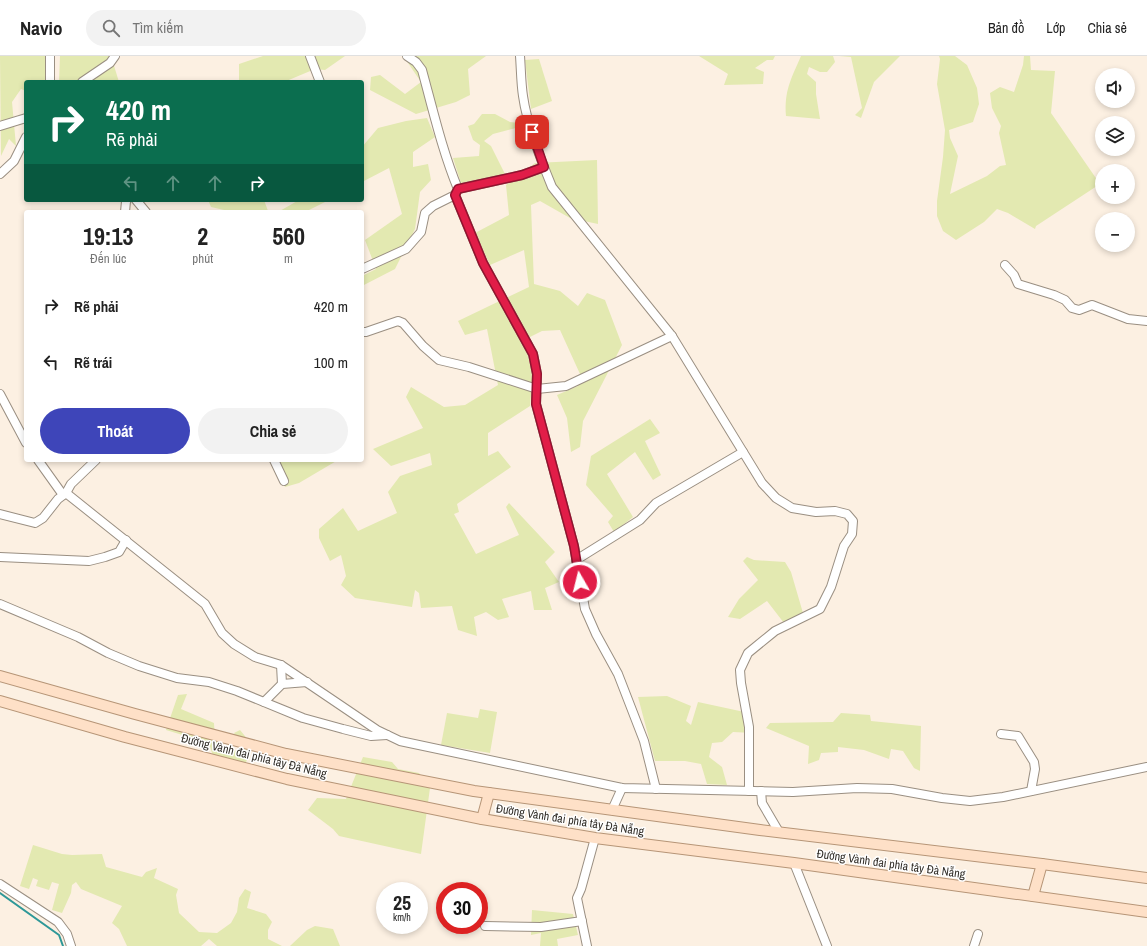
<!DOCTYPE html>
<html lang="vi">
<meta charset="utf-8">
<style>
:root{--surface:#fff;--page:#f2f2f2;--text:#222;--muted:#767676;--line:#e0e0e0;--accent:#3e45b9}
body{margin:0;font-family:"Archivo Narrow",sans-serif;background:var(--page);color:var(--text);height:100vh;display:flex;flex-direction:column;font-size:15px;white-space:nowrap}
*{box-sizing:border-box;margin:0}
p{font-size:13px;color:var(--muted)}
.icon{flex:none;width:22px;height:22px;fill:none;stroke:currentColor;stroke-width:2;stroke-linecap:round;stroke-linejoin:round}
.map{position:relative;flex:1;overflow:hidden}
.side{position:absolute;left:24px;top:154px;width:340px;height:252px;display:flex;flex-direction:column;background:var(--surface);border-radius:4px;box-shadow:0 2px 6px #0003}
.side>*{flex:none}
.hud{position:absolute;left:24px;top:24px;width:340px;height:122px;border-radius:4px;box-shadow:0 2px 6px #0003;background:#0b6e4f;color:#fff;overflow:hidden}
.buttons{position:absolute;left:1095px;top:12px;display:grid;gap:8px}
.buttons a{display:grid;place-items:center;width:40px;height:40px;border-radius:50%;background:var(--surface);box-shadow:0 2px 6px #0003;font-size:20px}
.speed{position:absolute;left:376px;top:826px;display:flex;gap:8px;font-size:20px;font-weight:700;text-align:center}
.speed>*{display:grid;place-content:center;width:52px;height:52px;border-radius:50%;background:var(--surface);box-shadow:0 2px 6px #0003;line-height:1}
.speed small{font-size:10px;font-weight:400}
.speed .limit{border:6px solid #d22;background:#fff;color:#111}
.pin{position:absolute;display:grid;place-items:center;width:34px;height:34px;color:#fff;margin:-17px;border-radius:8px;box-shadow:0 2px 6px #0006}
.me{position:absolute;width:44px;margin:-22px;rotate:352deg;stroke-linejoin:round;filter:drop-shadow(0 0 3px #0008)}
.turn{display:flex;align-items:center;gap:14px;height:84px;padding:0 16px;font-size:18px}
.turn .icon{width:52px;height:52px;stroke-width:2.5}
.turn b{display:block;font-size:28px;line-height:34px}
.lanes{display:flex;align-items:center;height:38px;padding:0 16px;background:#0003;justify-content:center;gap:20px;direction:ltr}
.lanes .off{opacity:.35}
.eta{display:flex;justify-content:space-evenly;align-items:center;height:68px;text-align:center}
.eta b{font-size:24px;font-weight:800;line-height:28px}
.cta{display:flex;gap:8px;margin-top:auto;padding:8px 16px}
.cta a{flex:1;height:46px;border-radius:24px;background:var(--accent);color:#fff;font-size:16px;font-weight:800;line-height:46px;text-align:center}
.cta a+a{background:var(--page);color:var(--text)}
ul{padding:0;list-style:none}
li{display:flex;align-items:center;gap:12px;height:56px;padding:0 16px}
li div{flex:1}
li b{display:block;font-size:15px}
li em{font-style:normal}
header{display:flex;align-items:center;gap:24px;box-sizing:border-box;height:56px;padding:0 20px;background:var(--surface);border-bottom:1px solid var(--line)}
header strong{font-size:19px}
nav{display:flex;gap:22px;margin-inline-start:auto;font-size:14px}
.search{width:280px;height:36px;background:var(--page);display:flex;align-items:center;gap:10px;box-sizing:border-box;padding:0 14px;border-radius:22px;color:var(--muted);font-size:15px}
.map>svg:first-child{display:block}
.green{fill:#e3e9b1}
.lines{fill:none;stroke-linecap:round;stroke-linejoin:round}
.stream{stroke:#2e9898;stroke-width:2}
.minor-casing{stroke:#9a8f82;stroke-width:10}
.major-casing{stroke:#b69577;stroke-width:12}
.minor{stroke:#fff;stroke-width:8}
.major{stroke:#fee0c7;stroke-width:10}
.route-casing{stroke:#92132f;stroke-width:10}
.route{stroke:#e11d48;stroke-width:7}
.labels{text-anchor:middle;stroke-width:3;stroke-linejoin:round;paint-order:stroke}
.street-label{font-size:12px;fill:#322e28;stroke:#fff}
</style>
<header>
<strong>Navio</strong>
<div class="search"><svg class="icon" aria-label="search" viewBox="0 0 24 24"><circle cx="10" cy="10" r="6"/><path d="M15 15l6 6"/></svg>Tìm kiếm</div>
<nav><a>Bản đồ</a><a>Lớp</a><a>Chia sẻ</a></nav>
</header>
<div class="map">
<svg width="1147" height="890" viewBox="0 0 1147 890">
<rect width="100%" height="100%" fill="#fcf0e2"/>
<g class="green">
<path d="M0,0H45V26H26V35L21,33L12,46L16,90L9,83L1,100Z"/>
<path d="M60,0H111L119,26H59Z"/>
<path d="M263,0H345L325,14L315,13L284,26H239V8Z"/>
<path d="M407,0H486L468,13L470,39L456,46L416,58L370,34L371,21L380,19L405,38L421,26L406,4Z"/>
<path d="M699,0H775L773,4H767L755,12L764,16L763,28L724,29L728,18Z"/>
<path d="M801,0H833L835,6L827,16H820L809,11L807,18L816,26V38L820,63L786,60C784,35 791,23 801,0Z"/>
<path d="M839,0H900L874,26L861,62L855,59L862,52L851,1Z"/>
<path d="M939,0H955L967,9L977,32L979,48L973,66L949,74L950,82L958,100L950,138L987,120L1000,110L1006,109L999,77L1001,70L992,52L990,37L1000,31L1014,36L1023,9L1024,0H1030L1031,14L1055,15L1051,57L1100,128L1036,170L1035,173L1008,157L997,153L984,166L956,184L943,175L937,160V145L943,101L945,74L937,28L940,3Z"/>
<path d="M539,3L552,45L531,53L525,4Z"/>
<path d="M482,58H495L510,66L519,67L516,72L493,78L484,85L491,90L505,118L461,127L453,102L479,100L480,89L473,84L468,70L474,68Z"/>
<path d="M427,62L435,81L413,96V111L428,108L431,124L420,136L415,173L395,213L362,230V220L376,213L365,184L402,158L389,112L362,126V91L378,72L406,65Z"/>
<path d="M597,104L598,168L570,162L540,145L531,149L534,228L560,235L578,250L587,237L605,244L622,289L583,365L580,391L571,396L567,362L557,339L578,330L580,318L560,274L542,275L524,284L533,320L530,350L488,377V400L498,395L511,411L457,448L459,456L454,458L476,498L519,479L506,451L509,447L555,496L545,506L559,526L545,532L552,554H534L531,535L502,543L509,561L498,564L486,556L474,561L477,580L458,574L452,550L421,552L419,537L415,534L412,551L355,542L341,529L346,520L341,499L330,505L319,482V473L343,452L358,475L397,457L388,436L400,420L432,409L430,397L391,410L373,393L423,372L406,341L411,331L444,351L465,349L498,329L487,273L465,279L458,265L529,231L524,194L490,209L475,177L509,159L506,129L535,107Z"/>
<path d="M208,144H264L268,155L225,156L224,154L211,151Z"/>
<path d="M299,144H329L305,156H278Z"/>
<path d="M650,363L660,377L645,385L661,419L653,424L635,396L607,418L633,461L614,476L608,466L613,460L586,429L591,400Z"/>
<path d="M271,404H338L299,427L285,431Z"/>
<path d="M747,501L754,504L785,506L791,516L803,557L784,567L767,545L740,563L728,561L739,543L758,524L743,505Z"/>
<path d="M187,638L181,653L214,667L215,685L238,696L243,692L234,677L240,674L253,690L243,713L215,707L209,687L166,674L178,639Z"/>
<path d="M667,640L691,650L686,665L691,669L698,646L749,657L753,677L733,676L722,686L712,687L709,701L722,711L727,729L707,728L701,708L685,705H655L638,641Z"/>
<path d="M480,653L497,656L490,697L441,689L447,657L478,662Z"/>
<path d="M841,657L870,659L871,665L921,670L920,715L914,712L903,695L891,693L889,703L864,694L838,691V696L821,697L819,704L808,708L809,690L766,672L770,667L833,666Z"/>
<path d="M363,701L392,706L398,713L419,717L430,732L421,798L339,780L333,773L308,754L317,742L346,743Z"/>
<path d="M33,789L62,798L72,799L102,798L106,811L142,821L146,816L157,812L154,822L178,833L176,839L179,857L199,876L217,877L231,867L237,856L239,842L245,833L251,836L247,852L266,858L272,866L268,874V883L282,890H217L209,883L201,890H127L119,873L112,867L122,850L81,833L76,826L72,829L71,837L62,857L52,854L59,828L52,826L49,834L36,830L38,824L33,822L29,833L20,830Z"/>
<path d="M532,854L573,858L578,879L557,883L558,890H540L541,877L531,879Z"/>
<path d="M315,870L333,873L340,890H290L307,874Z"/>
</g>
<g class="lines">
<path class="stream" d="M0,837L59,879L63,890"/>
<g class="minor-casing">
<g id="minor">
<path d="M50,0V26"/>
<path d="M310,0L320,26"/>
<path d="M407,0L416,6L422,14C433,54 442,94 458,133L455,139L483,207L533,298L537,318L536,348L574,490L585,553L596,578L618,618L644,685L656,733"/>
<path d="M520,0C521,13 521,27 523,40C527,69 541,104 552,131L672,280L762,427L776,442L792,452L816,456L835,455L847,458L853,465L852,478L844,490L831,531L820,553L775,575L748,597L740,614L741,627L749,671V735"/>
<path d="M82,26L110,7L115,0"/>
<path d="M0,70L26,62"/>
<path d="M0,118L14,105L26,81"/>
<path d="M458,133L522,119L544,111"/>
<path d="M136,144L146,156"/>
<path d="M125,156L126,145L127,144"/>
<path d="M1005,209L1014,219L1018,228L1054,239L1065,244L1072,252L1079,254L1092,249L1128,263L1147,265"/>
<path d="M362,213L406,193L421,176L425,157L433,150L455,139"/>
<path d="M362,276H366L398,265L403,267L423,290L439,304L469,311L537,333L566,330L672,280"/>
<path d="M0,338L26,387"/>
<path d="M38,404L63,439"/>
<path d="M274,404L284,425"/>
<path d="M66,437L205,548L222,577L234,588L255,601L281,609L377,674L400,685L622,732L793,736L857,732L892,733L942,742L970,745L1003,741L1147,711"/>
<path d="M0,458L35,467L43,462L58,443L66,437L71,428L96,404"/>
<path d="M0,501L89,505L105,501L119,496L126,484"/>
<path d="M576,504L640,464L656,447L743,396"/>
<path d="M0,548L78,581L108,597L139,610L177,622L209,626L237,635L303,662L343,673L371,680L387,679"/>
<path d="M281,609L282,628"/>
<path d="M264,646L282,628L307,626"/>
<path d="M1001,678L1018,680L1034,706L1035,713L1031,735"/>
<path d="M761,735L762,747L779,776"/>
<path d="M612,754L622,732"/>
<path d="M794,807L827,890"/>
<path d="M0,828L58,866L67,878L71,890"/>
<path d="M485,870L541,871L582,865"/>
<path d="M587,890L577,842L581,833L595,782"/>
<path d="M974,890L978,878"/>
</g>
</g>
<g class="major-casing">
<g id="major">
<path d="M0,620L135,658L286,698L474,735L760,774L1042,808L1147,822"/>
<path d="M0,645L125,681L287,723L482,763L595,782L794,807L1147,856"/>
<path d="M482,763L489,737"/>
<path d="M1033,840L1042,808"/>
</g>
</g>
<use href="#minor" class="minor"/>
<use href="#major" class="major"/>
</g>
<g class="lines">
<g class="route-casing">
<path id="route" d="M532,76L544,111L522,119L458,133L455,139L483,207L533,298L537,318L536,348L574,490L580,526"/>
</g>
<use href="#route" class="route"/>
</g>
<g class="labels">
<g class="street-label">
<text transform="translate(254 700) rotate(14)" y="4">Đường Vành đai phía tây Đà Nẵng</text>
<text transform="translate(570 764) rotate(9)" y="4">Đường Vành đai phía tây Đà Nẵng</text>
<text transform="translate(891 808) rotate(8)" y="4">Đường Vành đai phía tây Đà Nẵng</text>
</g>
</g>
</svg>
<div class="buttons">
<a><svg class="icon" aria-label="sound" viewBox="0 0 24 24"><path d="M4 9h4l5-4v14l-5-4H4zM17 9q2 3 0 6"/></svg></a>
<a><svg class="icon" aria-label="layers" viewBox="0 0 24 24"><path d="M12 4l9 5-9 5-9-5zM3 14l9 5 9-5"/></svg></a>
<a>+</a>
<a>−</a>
</div>
<div class="speed"><div>25<small>km/h</small></div><div class="limit">30</div></div>
<div class="pin" style="left:532px;top:76px;background:#d93025"><svg class="icon" aria-label="arrive" viewBox="0 0 24 24"><path d="M6 21V4h12l-3 4 3 4H6"/></svg></div>
<svg class="me" style="left:580px;top:526px" viewBox="-20 -20 40 40"><circle r="17" fill="#e11d48" stroke="#fff" stroke-width="3"/><path d="M0-11L8 9 0 5-8 9z" fill="#fff"/></svg>
<div class="hud">
<div class="turn"><svg class="icon" aria-label="right" viewBox="0 0 24 24"><path d="M7 20v-9h11M14 6l5 5-5 5"/></svg><div><b>420 m</b>Rẽ phải</div></div>
<div class="lanes"><svg class="icon off" aria-label="left" viewBox="0 0 24 24"><path d="M17 20v-9H6M10 6l-5 5 5 5"/></svg><svg class="icon off" aria-label="ahead" viewBox="0 0 24 24"><path d="M12 20V5M6 11l6-6 6 6"/></svg><svg class="icon off" aria-label="ahead" viewBox="0 0 24 24"><path d="M12 20V5M6 11l6-6 6 6"/></svg><svg class="icon" aria-label="right" viewBox="0 0 24 24"><path d="M7 20v-9h11M14 6l5 5-5 5"/></svg></div>
</div>
<section class="side">
<div class="eta">
<div><b>19:13</b><p>Đến lúc</p></div>
<div><b>2</b><p>phút</p></div>
<div><b>560</b><p>m</p></div>
</div>
<ul>
<li><svg class="icon" aria-label="right" viewBox="0 0 24 24"><path d="M7 20v-9h11M14 6l5 5-5 5"/></svg><div><b>Rẽ phải</b></div><em>420 m</em></li>
<li><svg class="icon" aria-label="left" viewBox="0 0 24 24"><path d="M17 20v-9H6M10 6l-5 5 5 5"/></svg><div><b>Rẽ trái</b></div><em>100 m</em></li>
</ul>
<div class="cta"><a>Thoát</a><a>Chia sẻ</a></div>
</section>
</div>
